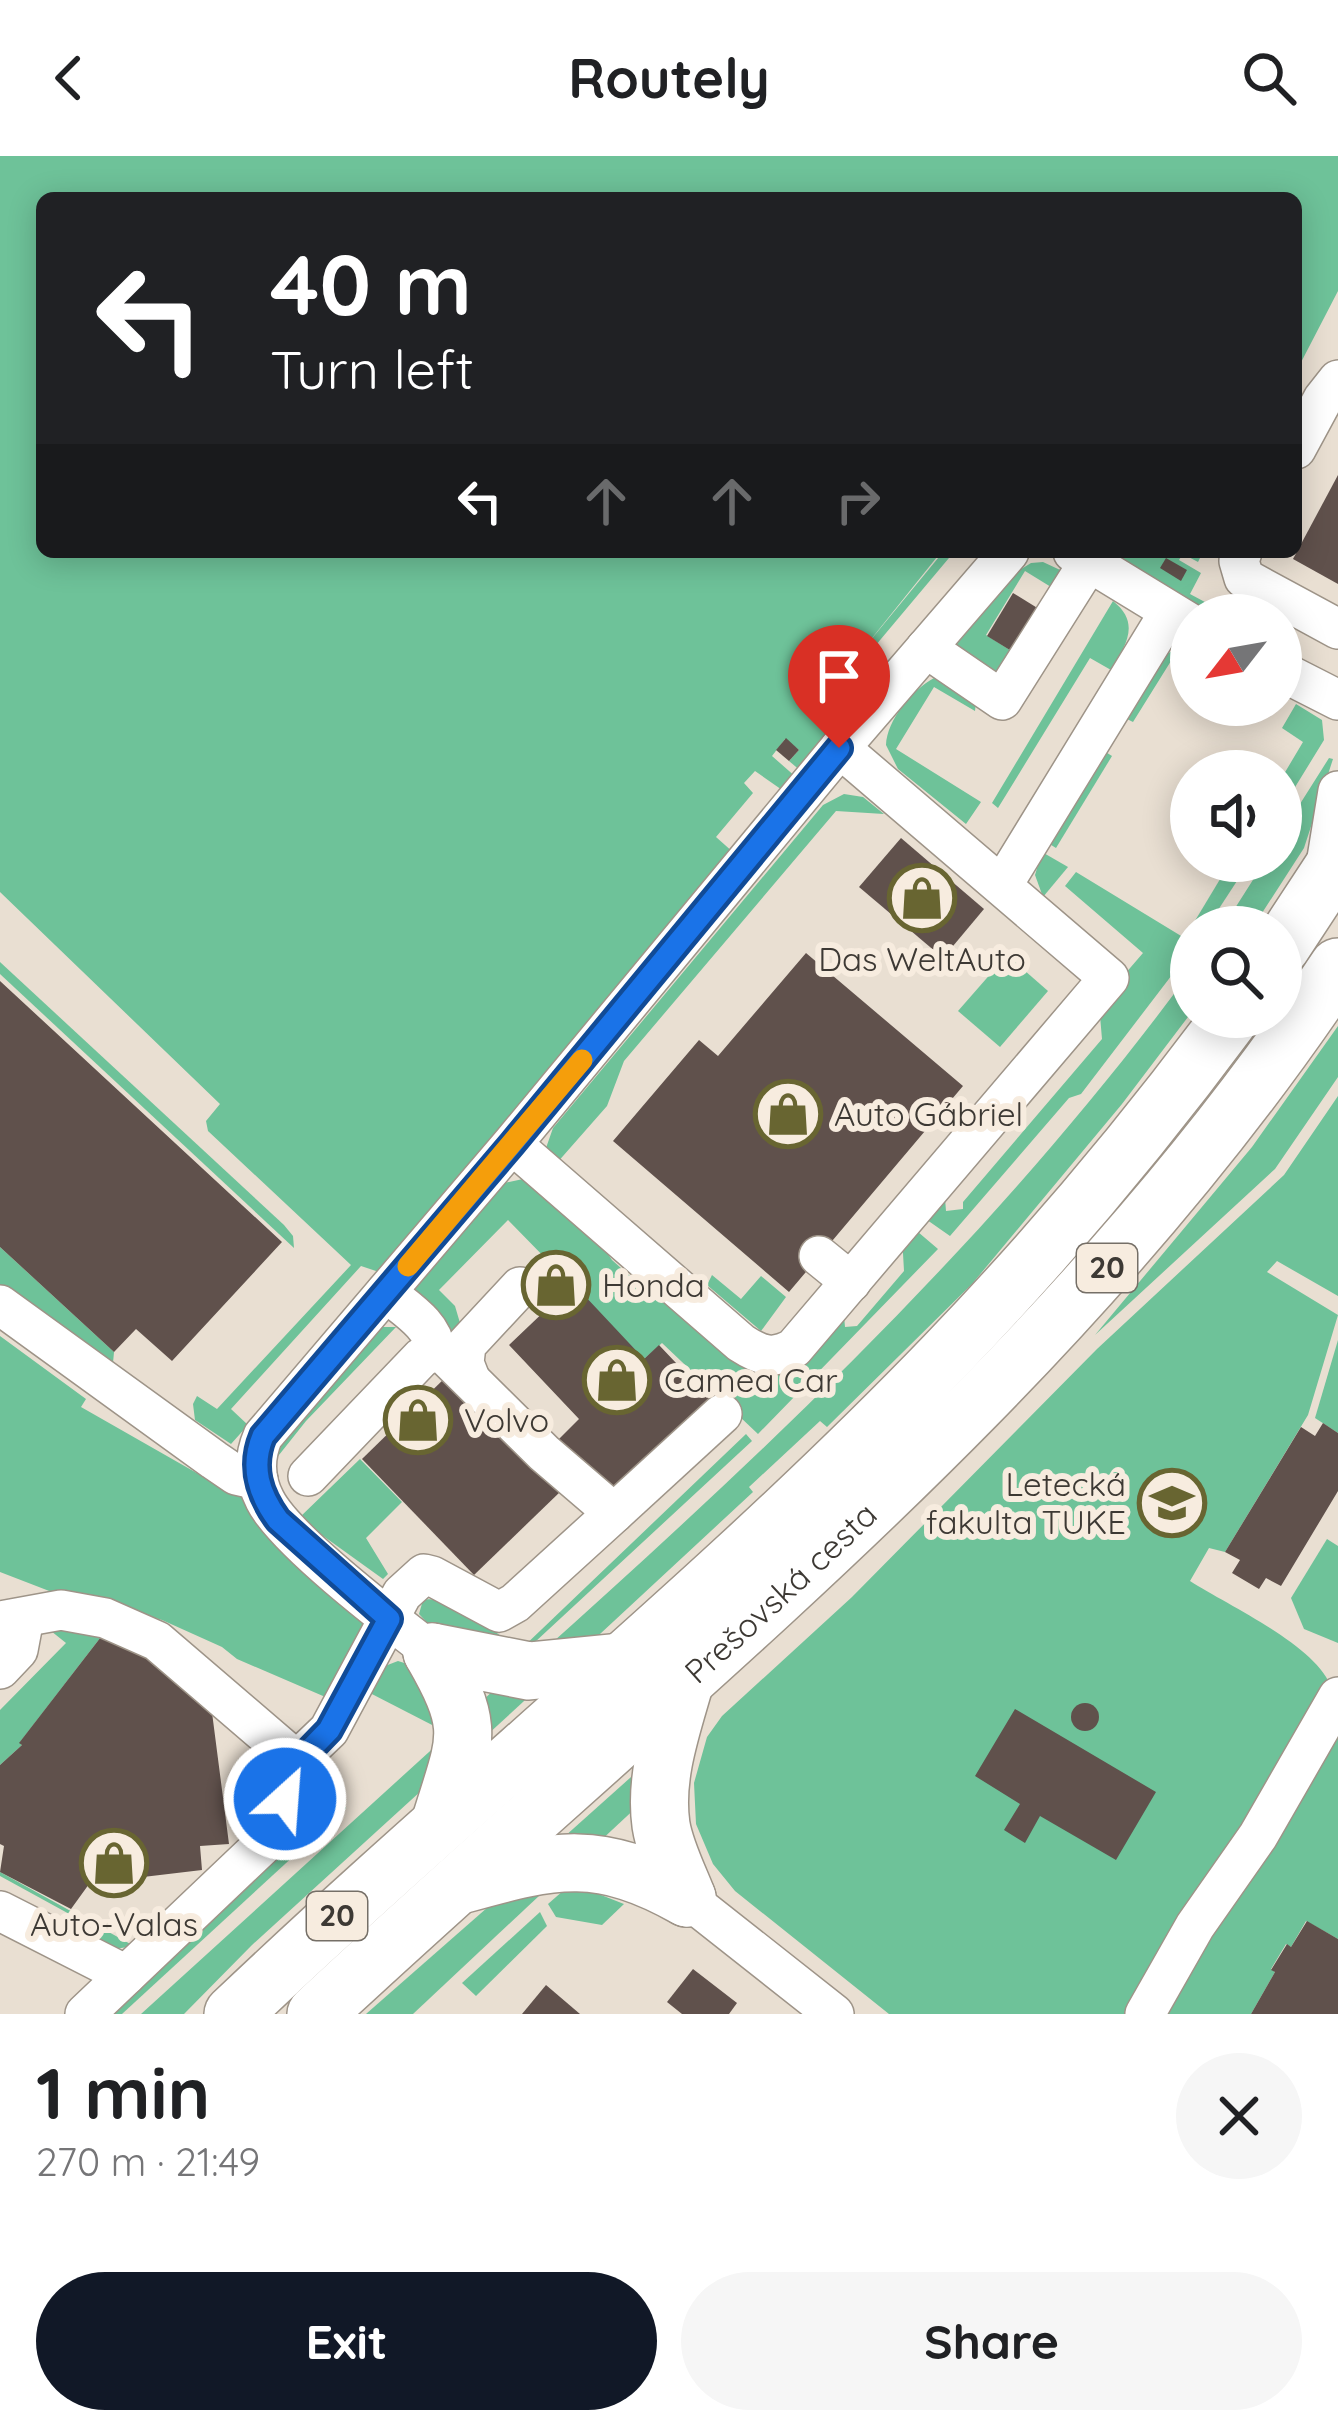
<!DOCTYPE html>
<meta charset="utf-8">
<style>
:root{--surface:#fff;--page:#f6f6f6;--text:#202124;--muted:#757577;--accent:#111827}
body{margin:0;font-family:Quicksand,sans-serif;background:var(--page);color:var(--text);height:100vh;display:flex;flex-direction:column;font-size:45px;white-space:nowrap}
*{box-sizing:border-box;margin:0}
p{font-size:39px;color:var(--muted)}
.icon{flex:none;width:66px;height:66px;fill:none;stroke:currentColor;stroke-width:2;stroke-linecap:round;stroke-linejoin:round}
.map{position:relative;height:1858px;overflow:hidden}
.sheet{display:flex;flex-direction:column;background:var(--surface);flex:1}
.sheet>*{flex:none}
.top-card{position:absolute;left:36px;top:36px;width:1266px;height:366px;border-radius:18px;box-shadow:0 6px 30px #0003;background:#202124;color:#fff;overflow:hidden}
.needle{width:78px;rotate:239deg}
.tools{position:absolute;left:1170px;top:438px;display:grid;gap:24px}
.tools a{display:grid;place-items:center;width:132px;height:132px;border-radius:50%;background:var(--surface);box-shadow:0 6px 30px #0003;font-size:60px}
.pin{position:absolute;display:grid;place-items:center;width:102px;height:102px;color:#fff;margin:-123px -51px;border-radius:50% 50% 50% 0;rotate:-45deg;box-shadow:0 0 12px #0007}
.pin .icon{rotate:45deg}
.me{position:absolute;width:132px;margin:-66px;rotate:26deg;stroke-linejoin:round;filter:drop-shadow(0 0 9px #0008)}
.turn{display:flex;align-items:center;gap:42px;height:252px;padding:0 36px;font-size:54px}
.turn .icon{width:156px;height:156px;stroke-width:2.5}
.turn b{display:block;font-size:84px;line-height:102px}
.lanes{display:flex;align-items:center;height:114px;padding:0 36px;background:#0003;justify-content:center;gap:60px;direction:ltr}
.lanes .off{opacity:.35}
.round{display:grid;place-items:center;flex:none;width:126px;height:126px;border-radius:63px;background:var(--page)}
.head{display:flex;align-items:center;justify-content:space-between;height:204px;padding:0 36px}
h1{font-size:72px;font-weight:700;line-height:90px}
.primary-button{display:flex;gap:24px;margin-top:auto;padding:24px 36px}
.primary-button a{flex:1;height:138px;border-radius:72px;background:var(--accent);color:#fff;font-size:48px;font-weight:700;line-height:138px;text-align:center}
.primary-button a+a{background:var(--page);color:var(--text)}
header{display:flex;justify-content:space-between;align-items:center;height:156px;padding:0 36px;background:var(--surface);font-size:54px;font-weight:700}
.map>svg:first-child{display:block}
.green{fill:#6ec299}
.building{fill:#60514c}
.lines{fill:none;stroke-linecap:round;stroke-linejoin:round}
.minor-casing{stroke:#9e9488;stroke-width:42}
.highway-casing{stroke:#9e9488;stroke-width:60}
.minor{stroke:#fff;stroke-width:39}
.highway{stroke:#fff;stroke-width:57}
.route-casing{stroke:#114b97;stroke-width:30}
.route{stroke:#1a73e8;stroke-width:21}
.slow{stroke:#f59e0b;stroke-width:21}
.labels{text-anchor:middle;stroke-width:12;stroke-linejoin:round;paint-order:stroke}
.shield{fill:#f7ecdf;stroke:#756f67;stroke-width:3}
.shield-label{font-size:30px;font-weight:bold;fill:#3d3934}
.poi-label{font-size:33px;fill:#3d3934;stroke:#f7ecdf;text-anchor:start}
.street-label{font-size:33px;fill:#3d3934;stroke:#f7ecdf}
</style>
<header><svg class="icon" aria-label="back" viewBox="0 0 24 24"><path d="M15 5l-7 7 7 7"/></svg>Routely<svg class="icon" aria-label="search" viewBox="0 0 24 24"><circle cx="10" cy="10" r="6"/><path d="M15 15l6 6"/></svg></header>
<div class="map">
<svg width="1338" height="1858" viewBox="0 0 1338 1858">
<rect width="100%" height="100%" fill="#e9dfd2"/>
<g class="green">
<path d="M0,0H1338V135L1296,216V42H42V396H941L860,497L943,396H954L839,533L858,550L802,616L789,605L799,594L785,583L772,600L797,622L785,636L755,615L744,627L753,637L716,681L734,697L382,1117L361,1110L231,1253L248,1269L231,1288L195,1264L193,1248L197,1240L217,1253L351,1109L208,975L206,965L220,948L0,736Z"/>
<path d="M1103,396H1203L1198,406L1183,398L1179,404L1201,417L1190,438L1229,459H1207Z"/>
<path d="M1043,406L1071,419L1051,431L1025,415L986,479L1013,496L998,517L987,520L955,490L1018,415L1031,407Z"/>
<path d="M1113,445C1141,467 1126,489 1111,514L1090,502L998,652L992,647Z"/>
<path d="M1186,489L1191,492V517L1171,505L1133,566L1125,562L1164,499Z"/>
<path d="M934,522L976,546L975,555L934,531L896,593L981,646L966,668L898,613L886,589C887,564 912,534 934,522Z"/>
<path d="M1296,548L1322,564L1324,584L1281,654V623L1303,586L1282,572Z"/>
<path d="M1104,595L1112,600L1056,692L1048,687Z"/>
<path d="M1329,602L1333,603L1304,692L1253,771H1223L1265,705H1281V678Z"/>
<path d="M844,638L863,641L884,658L836,655L624,905L607,950L556,1008L546,992L553,972L823,649Z"/>
<path d="M1042,696L1068,711L1043,741L1035,719Z"/>
<path d="M1231,705H1250L1207,771L1190,773Z"/>
<path d="M1076,716L1191,786V794L1081,938L1069,942L950,1080L920,1059L944,1030L946,1055L963,1053V1046L1102,883L1099,848L1143,797L1065,730Z"/>
<path d="M1007,799L1048,835L1000,891L958,855Z"/>
<path d="M0,806L284,1069L293,1080L294,1092L0,818Z"/>
<path d="M1191,815V857L1122,948L972,1128L827,1271L820,1265L749,1331L753,1336L586,1491L535,1502C773,1289 1001,1074 1191,815Z"/>
<path d="M1338,870V921L1275,1013L1095,1179L1252,991Z"/>
<path d="M1338,940V1140L1277,1105L1267,1116L1338,1159L1308,1259L1225,1396L1209,1392L1190,1425C1229,1450 1318,1490 1332,1533L1136,1858H889L735,1735L713,1708L696,1668L694,1627L707,1581L722,1560L852,1441L1097,1193L1284,1019Z"/>
<path d="M523,1023L595,1079L612,1104L648,1136L679,1150L746,1203L843,1149L845,1171L857,1170L904,1115L902,1080L911,1070L938,1093L758,1278L662,1187L644,1203L508,1064L439,1134L455,1150L460,1167L451,1181L416,1142V1125L504,1027Z"/>
<path d="M0,1091L114,1196L113,1207L0,1132Z"/>
<path d="M712,1119L741,1143L761,1120L786,1141L761,1175L707,1129Z"/>
<path d="M383,1171H396L306,1265L275,1304L281,1336L299,1362L360,1303L402,1346L366,1382L388,1418L383,1423L294,1359C277,1340 266,1318 275,1293L351,1202Z"/>
<path d="M0,1180L86,1243L81,1251L202,1320L207,1316L243,1337L260,1372L369,1458L330,1543L237,1503L222,1491L162,1464L108,1448L70,1443L0,1416Z"/>
<path d="M1338,1184V1277L1315,1262Z"/>
<path d="M746,1278L752,1285L521,1499L432,1472L419,1458L423,1444C448,1437 500,1478 519,1495Z"/>
<path d="M1327,1383L1338,1390V1487L1304,1473L1291,1442Z"/>
<path d="M46,1471L104,1477L20,1586L22,1589L0,1609V1554L66,1487Z"/>
<path d="M398,1505L414,1510L436,1571L366,1535L385,1510Z"/>
<path d="M548,1523L475,1590V1552L502,1526Z"/>
<path d="M1338,1563V1783L1306,1765L1291,1791L1286,1788L1271,1813L1275,1816L1251,1858H1153Z"/>
<path d="M451,1576L433,1624L252,1789L184,1858H141Z"/>
<path d="M640,1613L641,1647L597,1688L564,1681Z"/>
<path d="M307,1615L346,1652L122,1858H107Z"/>
<path d="M0,1716L134,1790L115,1793L89,1781L93,1771L0,1720Z"/>
<path d="M556,1724L413,1858H366L488,1751Z"/>
<path d="M564,1734L596,1737L624,1748L602,1769L556,1761L548,1748Z"/>
<path d="M540,1756L547,1770L476,1840L462,1827Z"/>
</g>
<g class="building">
<path d="M1338,319V428L1293,403Z"/>
<path d="M1166,402L1187,414L1181,425L1160,412Z"/>
<path d="M1013,437L1039,453L1013,496L987,480Z"/>
<path d="M786,582L799,594L789,605L776,594Z"/>
<path d="M901,682L984,753L943,802L859,731Z"/>
<path d="M806,797L963,930L789,1136L613,985L699,884L718,900Z"/>
<path d="M0,825L282,1086L172,1205L136,1173L114,1196L0,1091Z"/>
<path d="M553,1106L644,1203L659,1189L712,1245L614,1339L553,1289L579,1263L509,1189L551,1149L531,1128Z"/>
<path d="M448,1219L561,1335L474,1419L362,1303Z"/>
<path d="M1323,1267L1338,1277V1335L1281,1430L1266,1422L1259,1433L1232,1417L1240,1404L1225,1396L1301,1271L1315,1280Z"/>
<path d="M104,1477L143,1489L210,1541L229,1688L200,1690L202,1714L101,1726V1719L97,1717L71,1753L0,1716L4,1690L0,1688V1609L22,1589L19,1587Z"/>
<circle cx="1085" cy="1561" r="14"/>
<path d="M1015,1553L1156,1636L1116,1704L1040,1660L1025,1687L1004,1674L1020,1648L975,1620Z"/>
<path d="M1307,1765L1338,1783V1858H1251L1275,1816L1271,1814L1287,1788L1291,1791Z"/>
<path d="M693,1813L737,1847L729,1858H682L667,1846Z"/>
<path d="M546,1829L580,1858H522Z"/>
</g>
<g class="lines">
<g class="minor-casing">
<g id="minor">
<path d="M1296,293L1323,243L1338,224"/>
<path d="M1073,396L1191,468"/>
<path d="M1242,396L1239,405L1244,422L1338,473"/>
<path d="M926,492L1002,544L1089,406"/>
<path d="M1281,515L1338,544"/>
<path d="M840,592L1009,396"/>
<path d="M1323,727L1338,635"/>
<path d="M1003,728L1169,457"/>
<path d="M819,1100L851,1126"/>
<path d="M386,1136C404,1152 433,1168 435,1193"/>
<path d="M0,1149L214,1304L236,1319L258,1324"/>
<path d="M469,1220L464,1207L466,1189L520,1131"/>
<path d="M614,1357L722,1258"/>
<path d="M0,1465L61,1454L105,1462L157,1485L298,1606"/>
<path d="M432,1496C393,1466 285,1384 265,1344C254,1323 254,1301 263,1280L512,988L840,592L1109,822L794,1192C773,1204 761,1200 741,1187L512,988"/>
<path d="M0,1513L18,1494L24,1462"/>
<path d="M687,1742L834,1858"/>
<path d="M0,1755L126,1819"/>
<path d="M85,1858L268,1684L277,1669L290,1621L306,1596L329,1574L402,1438L424,1418L432,1420L499,1456L515,1447L614,1357L544,1297L442,1196L435,1193L421,1202L308,1320"/>
<path d="M1145,1858L1195,1770L1258,1680L1338,1541"/>
</g>
</g>
<g class="highway-casing">
<g id="highway">
<path d="M1281,791L1338,704"/>
<path d="M432,1496L529,1515L620,1506"/>
<path d="M432,1496C477,1574 466,1582 441,1664"/>
<path d="M685,1525C672,1571 654,1620 661,1669C665,1694 678,1719 687,1742"/>
<path d="M464,1728C556,1702 600,1693 687,1742"/>
<path d="M233,1858C467,1635 721,1433 945,1200C1048,1093 1143,980 1231,861"/>
<path id="s1" d="M316,1858C675,1523 1063,1226 1338,811"/>
</g>
</g>
<use href="#minor" class="minor"/>
<use href="#highway" class="highway"/>
</g>
<g class="lines">
<g class="route-casing">
<path id="route" d="M285,1643L298,1606L329,1574L389,1463L278,1364C259,1338 250,1311 263,1280L512,988L839,592"/>
</g>
<use href="#route" class="route"/>
<path class="slow" d="M408,1110L582,904"/>
</g>
<defs>
<g id="shop-ring" transform="scale(3.45)"><circle r="9.5" fill="#f7ecdf" stroke="#686531" stroke-width="1.5"/><path d="M-5-2.5h2.3a2.7 3.5 0 0 1 5.4 0H5L5.5 6h-11ZM-1.5-2.5h3a1.5 2.3 0 0 0-3 0Z" fill="#686531"/></g>
<g id="university-ring" transform="scale(3.45)"><circle r="9.5" fill="#f7ecdf" stroke="#686531" stroke-width="1.5"/><path d="M0-5L7-2L0 1L-7-2ZM-4 1L0 2.5L4 1V4Q0 6-4 4Z" fill="#686531"/></g>
</defs>
<g fill-rule="evenodd">
<use href="#shop-ring" x="922" y="742"/>
<use href="#shop-ring" x="788" y="958"/>
<use href="#shop-ring" x="556" y="1129"/>
<use href="#shop-ring" x="617" y="1224"/>
<use href="#shop-ring" x="418" y="1264"/>
<use href="#university-ring" x="1172" y="1347"/>
<use href="#shop-ring" x="114" y="1707"/>
</g>
<g class="labels">
<g class="shield">
<rect x="1077" y="1088" width="60" height="48" rx="9"/>
<rect x="307" y="1736" width="60" height="48" rx="9"/>
</g>
<g class="shield-label">
<text x="1107" y="1122">20</text>
<text x="337" y="1770">20</text>
</g>
<g class="poi-label">
<text x="922" y="815" text-anchor="middle">Das WeltAuto</text>
<text x="834" y="970">Auto Gábriel</text>
<text x="602" y="1141">Honda</text>
<text x="664" y="1236">Camea Car</text>
<text x="464" y="1276">Volvo</text>
<text x="1126" y="1340" text-anchor="end">Letecká<tspan x="1126" dy="38">fakulta TUKE</tspan></text>
<text x="114" y="1780" text-anchor="middle">Auto-Valas</text>
</g>
<g class="street-label">
<text dy="12" stroke="none"><textPath href="#s1" startOffset="627">Prešovská cesta</textPath></text>
</g>
</g>
</svg>
<div class="tools">
<a><svg class="needle" viewBox="-14 -14 28 28"><path d="M0-13l5 13h-10z" fill="#e53935"/><path d="M0 13l5-13h-10z" fill="#757577"/></svg></a>
<a><svg class="icon" aria-label="sound" viewBox="0 0 24 24"><path d="M4 9h4l5-4v14l-5-4H4zM17 9q2 3 0 6"/></svg></a>
<a><svg class="icon" aria-label="search" viewBox="0 0 24 24"><circle cx="10" cy="10" r="6"/><path d="M15 15l6 6"/></svg></a>
</div>
<div class="pin" style="left:839px;top:592px;background:#d93025"><svg class="icon" aria-label="arrive" viewBox="0 0 24 24"><path d="M6 21V4h12l-3 4 3 4H6"/></svg></div>
<svg class="me" style="left:285px;top:1643px" viewBox="-20 -20 40 40"><circle r="17" fill="#1a73e8" stroke="#fff" stroke-width="3"/><path d="M0-11L8 9 0 5-8 9z" fill="#fff"/></svg>
<div class="top-card">
<div class="turn"><svg class="icon" aria-label="left" viewBox="0 0 24 24"><path d="M17 20v-9H6M10 6l-5 5 5 5"/></svg><div><b>40 m</b>Turn left</div></div>
<div class="lanes"><svg class="icon" aria-label="left" viewBox="0 0 24 24"><path d="M17 20v-9H6M10 6l-5 5 5 5"/></svg><svg class="icon off" aria-label="ahead" viewBox="0 0 24 24"><path d="M12 20V5M6 11l6-6 6 6"/></svg><svg class="icon off" aria-label="ahead" viewBox="0 0 24 24"><path d="M12 20V5M6 11l6-6 6 6"/></svg><svg class="icon off" aria-label="right" viewBox="0 0 24 24"><path d="M7 20v-9h11M14 6l5 5-5 5"/></svg></div>
</div>
</div>
<section class="sheet">
<div class="head"><div><h1>1 min</h1><p>270 m · 21:49</p></div><a class="round"><svg class="icon" aria-label="close" viewBox="0 0 24 24"><path d="M6 6l12 12M18 6L6 18"/></svg></a></div>
<div class="primary-button"><a>Exit</a><a>Share</a></div>
</section>
